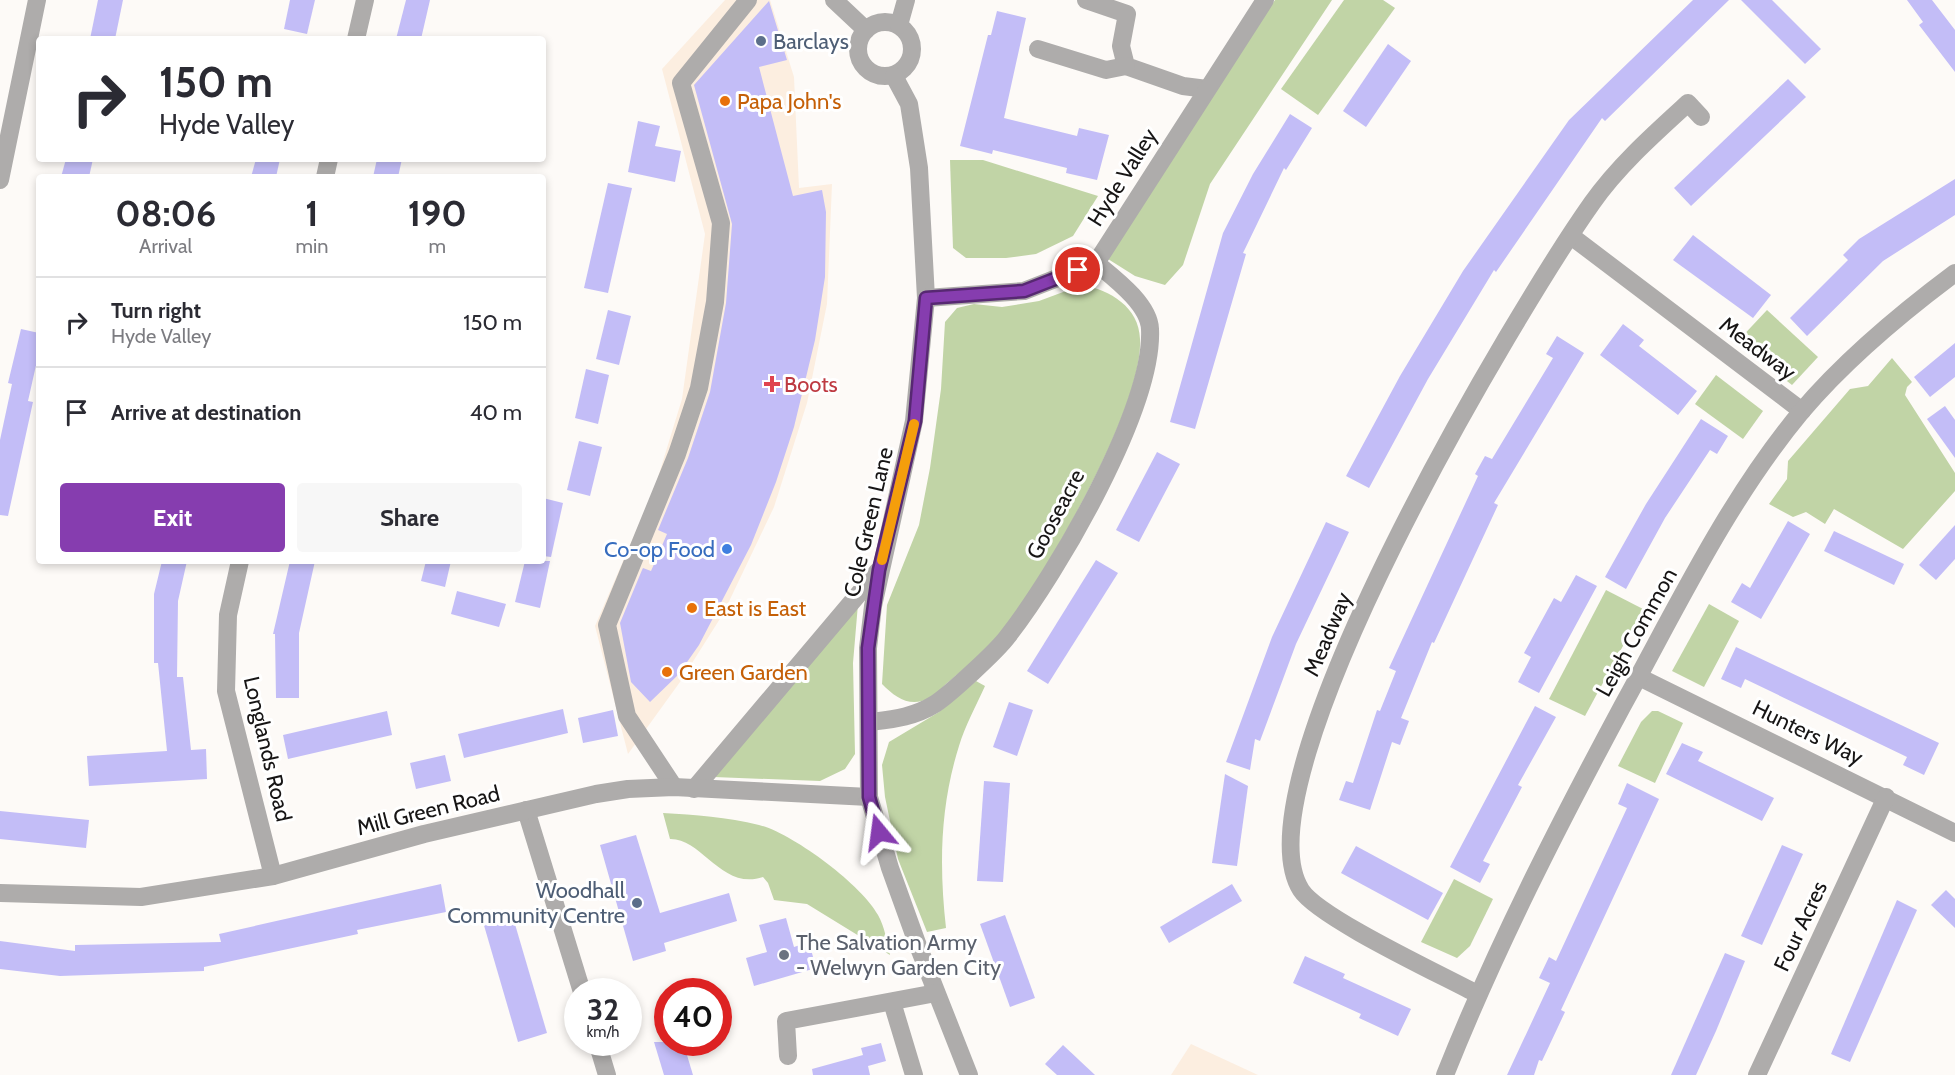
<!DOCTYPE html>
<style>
:root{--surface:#fff;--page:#f7f7f7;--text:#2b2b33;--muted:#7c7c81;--line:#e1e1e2;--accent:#863daf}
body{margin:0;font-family:Cabin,sans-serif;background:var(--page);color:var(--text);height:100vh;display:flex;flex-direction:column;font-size:22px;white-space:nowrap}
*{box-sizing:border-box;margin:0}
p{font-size:20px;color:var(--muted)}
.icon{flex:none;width:33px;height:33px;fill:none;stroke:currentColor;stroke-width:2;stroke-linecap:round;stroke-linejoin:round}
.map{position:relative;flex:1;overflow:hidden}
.sheet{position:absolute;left:36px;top:174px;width:510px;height:390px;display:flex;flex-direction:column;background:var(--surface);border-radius:6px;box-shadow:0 3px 9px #0003}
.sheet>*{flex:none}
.top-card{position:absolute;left:36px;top:36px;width:510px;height:126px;border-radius:6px;box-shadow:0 3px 9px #0003;background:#fff;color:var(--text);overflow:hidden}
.speed{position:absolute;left:564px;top:978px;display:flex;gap:12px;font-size:30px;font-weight:700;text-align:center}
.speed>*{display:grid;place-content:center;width:78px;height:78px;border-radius:50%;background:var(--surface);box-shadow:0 3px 9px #0003;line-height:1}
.speed small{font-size:15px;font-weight:400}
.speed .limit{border:9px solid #d22;background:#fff;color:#111}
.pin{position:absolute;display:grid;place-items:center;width:51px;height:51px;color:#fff;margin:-26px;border:3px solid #fff;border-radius:50%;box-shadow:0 2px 6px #0007}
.me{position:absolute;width:66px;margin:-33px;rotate:344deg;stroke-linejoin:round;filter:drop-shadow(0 0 4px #0008)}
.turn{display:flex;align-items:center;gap:21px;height:126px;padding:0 24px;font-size:27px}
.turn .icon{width:78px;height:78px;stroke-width:2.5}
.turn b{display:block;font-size:42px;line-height:51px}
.eta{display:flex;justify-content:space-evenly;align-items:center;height:102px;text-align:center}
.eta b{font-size:36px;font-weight:700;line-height:42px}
.action{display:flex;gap:12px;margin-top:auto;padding:12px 24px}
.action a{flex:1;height:69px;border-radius:6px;background:var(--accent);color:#fff;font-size:24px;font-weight:700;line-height:69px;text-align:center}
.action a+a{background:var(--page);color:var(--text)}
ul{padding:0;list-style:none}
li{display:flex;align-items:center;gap:18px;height:90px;padding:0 24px;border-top:2px solid var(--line)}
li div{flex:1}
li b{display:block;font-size:22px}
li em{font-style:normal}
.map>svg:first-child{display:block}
.commercial{fill:#fceee0}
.green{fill:#c1d4a6}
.building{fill:#c3bdf7}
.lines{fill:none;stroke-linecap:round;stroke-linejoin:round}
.minor{stroke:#aeacab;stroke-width:18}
.route-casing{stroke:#572872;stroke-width:15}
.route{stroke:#863daf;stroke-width:10}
.slow{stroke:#f59e0b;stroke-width:10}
.service-dot{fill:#5c6f8a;stroke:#fff;stroke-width:2}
.food-dot{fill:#e8710a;stroke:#fff;stroke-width:2}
.health-dot{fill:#e0444e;stroke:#fff;stroke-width:2}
.shop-dot{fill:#3f7fe0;stroke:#fff;stroke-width:2}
.worship-dot{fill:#6b7280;stroke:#fff;stroke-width:2}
.labels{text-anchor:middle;stroke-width:6;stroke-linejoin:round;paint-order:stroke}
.service-label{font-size:22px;fill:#4e5e75;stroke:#fff;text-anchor:start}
.food-label{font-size:22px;fill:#c56008;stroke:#fff;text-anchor:start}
.street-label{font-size:22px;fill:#171515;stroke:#fff}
.health-label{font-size:22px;fill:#be3a42;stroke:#fff;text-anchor:start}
.shop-label{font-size:22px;fill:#366cbe;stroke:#fff;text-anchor:end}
.worship-label{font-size:22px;fill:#5b616d;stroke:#fff;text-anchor:start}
</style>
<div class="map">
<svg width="1955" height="1075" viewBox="0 0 1955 1075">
<rect width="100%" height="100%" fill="#fdfaf7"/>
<g class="commercial">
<path d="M725,0H770L794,77L799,188L832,184L827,304L807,403L774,507L723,614L680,682L628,754L595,626L655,487L682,399L705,234L662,69Z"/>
<path d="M1191,1044L1258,1075H1171Z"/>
</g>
<g class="green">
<path d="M1275,0H1332L1210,184L1183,265L1165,285L1135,276L1108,259L1253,31Z"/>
<path d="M1344,0H1383L1395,8L1318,115L1281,89Z"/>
<path d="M950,160H983L1098,196L1073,236L1036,254L1006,258H966L953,248Z"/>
<path d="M1082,285C1110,290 1139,307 1140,339C1144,409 1038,589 992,644C980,657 964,668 951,680C944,685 937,694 930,698C910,708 896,698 882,684L887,605L919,525L930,468L941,389L945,322L957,308L974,304L1002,307L1039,301Z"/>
<path d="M1767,310L1818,357L1792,385L1737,342Z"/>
<path d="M1892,358L1912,382L1907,387L1905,395L1955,473V491L1903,549L1834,509L1825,524L1806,512L1793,517L1769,504L1787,479L1788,461L1850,389L1868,386Z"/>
<path d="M1716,375L1763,411L1743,439L1695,404Z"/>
<path d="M1606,590L1643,609L1585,716L1549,699Z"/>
<path d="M858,604L853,663L855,754L845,769L820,781L714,777Z"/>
<path d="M1709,604L1739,621L1704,687L1672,671Z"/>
<path d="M976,681L985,686C976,706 965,726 959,746C940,806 939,866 946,928L927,932L898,859L885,797L882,765L889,742L939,712Z"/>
<path d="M1652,711H1658L1683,723L1655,783L1618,766L1641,722Z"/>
<path d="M663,813C695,815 727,817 759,825C792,833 862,885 878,915C885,927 887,943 890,955L807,904L774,900L768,883L763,877C722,891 702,838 670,839Z"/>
<path d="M1454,879L1493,899L1470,946L1457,958L1421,942Z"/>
</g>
<g class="building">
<path d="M98,0H123L115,39H90Z"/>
<path d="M290,0H315L307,34L284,29Z"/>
<path d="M406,0H430L421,39H396Z"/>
<path d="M1693,0H1729L1605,121L1602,118L1496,272L1494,270L1428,379L1369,488L1346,476L1400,376L1463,271L1569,120Z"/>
<path d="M1741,0H1772L1821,49L1805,64Z"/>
<path d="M1907,0H1932L1955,30V72L1919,25L1923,22Z"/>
<path d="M769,1L787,60L759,67L793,196L822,190L826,212L825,277L815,340L794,427L776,482L751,545L699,645L678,675L650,702L631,682L620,623L642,570L643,568L651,571L667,534L658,530L688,458L710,392L726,303L732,224L694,85Z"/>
<path d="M997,11L1026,18L1004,118L1077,136L1079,128L1109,135L1097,180L1066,173L1067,168L993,150L992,154L960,146L988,35H991Z"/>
<path d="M1388,44L1411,61L1366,127L1343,111Z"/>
<path d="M1788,79L1806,97L1691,206L1674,188Z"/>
<path d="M1290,114L1312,128L1286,170L1284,168L1243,253L1246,254L1195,429L1170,422L1223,233L1253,174Z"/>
<path d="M638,121L660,126L655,146L681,151L675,182L628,172Z"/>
<path d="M66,159H93L89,177H61Z"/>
<path d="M256,159H280L276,177H251Z"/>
<path d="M377,159H402L398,177H373Z"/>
<path d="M1955,179V215L1883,261L1807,336L1790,318L1848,260L1843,255L1859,239Z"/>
<path d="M608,183L632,188L608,293L584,288Z"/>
<path d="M1693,235L1771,295L1753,318L1673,260Z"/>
<path d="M608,310L631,316L619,365L596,359Z"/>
<path d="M1623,324L1644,340L1639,346L1697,391L1678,415L1600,355Z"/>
<path d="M21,329L39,333V352L28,401L33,402L8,516L0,515V440L12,384L8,383Z"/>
<path d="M1557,336L1584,353L1494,503L1498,505L1434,643L1432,642L1401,718L1409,721L1400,745L1392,742L1370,810L1339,800L1346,781L1353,783L1377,710L1380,711L1396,671L1389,668L1478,476L1475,474L1485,456L1492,459L1553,358L1546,354Z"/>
<path d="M1955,343V377L1930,397L1914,377Z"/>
<path d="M586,369L609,375L598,424L575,418Z"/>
<path d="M1945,406L1955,420V458L1927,419Z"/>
<path d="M1701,419L1728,436L1717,454L1710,450L1665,518L1626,589L1605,577L1646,504Z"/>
<path d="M579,441L602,447L590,496L567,490Z"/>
<path d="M1157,452L1180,464L1139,542L1116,530Z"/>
<path d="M543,498L563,503L551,557L543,556Z"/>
<path d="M1788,521L1810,534L1761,619L1731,602L1742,583L1750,588Z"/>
<path d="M1326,522L1349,532L1296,644L1260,741L1255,739L1250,770L1226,762L1272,637Z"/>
<path d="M1955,525V559L1936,580L1919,565Z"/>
<path d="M1834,531L1904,564L1894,585L1824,551Z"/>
<path d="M1096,560L1118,573L1048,684L1027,671Z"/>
<path d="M162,561H187L178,601L177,677H183L191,750L206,749L207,779L89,786L87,756L167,751L158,663H154V594Z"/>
<path d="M290,561H315L299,633V698H276L275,634H273Z"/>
<path d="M426,561H451L445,587L421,581Z"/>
<path d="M525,561H550L540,608L515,602Z"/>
<path d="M1576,575L1597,586L1539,693L1518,682L1531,657L1524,653L1554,598L1561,602Z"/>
<path d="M457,591L506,604L499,627L451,614Z"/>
<path d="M1736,647L1939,743L1924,775L1903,765L1907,757L1745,679L1741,688L1721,679Z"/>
<path d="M1009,702L1033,710L1017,756L993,747Z"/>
<path d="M1535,706L1556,717L1518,785L1522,787L1483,861L1490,864L1480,883L1450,867Z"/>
<path d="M563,709L568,733L464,758L458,734Z"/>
<path d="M613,710L618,736L583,743L578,718Z"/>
<path d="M387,711L392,735L288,759L283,735Z"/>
<path d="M1682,743L1703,752L1698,761L1774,798L1762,821L1666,774Z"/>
<path d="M445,755L451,781L416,789L410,763Z"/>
<path d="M1225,774L1248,786L1237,866L1212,863Z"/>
<path d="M984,781L1010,783L1003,882L977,881Z"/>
<path d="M1627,783L1659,799L1561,1010L1565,1012L1542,1061L1539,1060L1534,1075H1507L1550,983L1539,978L1549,957L1556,961L1627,808L1618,804Z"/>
<path d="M0,811L89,820L86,848L0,839Z"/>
<path d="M636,835L660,913L729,893L737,921L664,943L666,951L633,961L600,845Z"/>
<path d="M1782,845L1803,854L1762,945L1741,936Z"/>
<path d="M1356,846L1443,893L1428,920L1341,873Z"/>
<path d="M441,884L446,912L357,930L358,934L204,967V971L60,976L0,969V941L75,951V945L221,942L219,934Z"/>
<path d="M1232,884L1242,901L1169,943L1160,927Z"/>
<path d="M1946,890L1955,899V928L1931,905Z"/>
<path d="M1897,900L1917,910L1850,1062L1831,1054Z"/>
<path d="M512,914L547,1033L518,1042L483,922Z"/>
<path d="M1005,915L1035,998L1010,1007L980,924Z"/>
<path d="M786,918L794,947L809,942L816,968L754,986L746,958L767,952L759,925Z"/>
<path d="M1725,953L1745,961L1716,1031L1696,1075H1671Z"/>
<path d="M1305,956L1345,974L1343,978L1411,1009L1398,1036L1359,1018L1361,1014L1293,983Z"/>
<path d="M654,1042H683L693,1075H664Z"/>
<path d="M881,1043L886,1061L868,1066L870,1075H813L812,1069L863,1055L861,1048Z"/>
<path d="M1063,1045L1095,1075H1057L1045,1064Z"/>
</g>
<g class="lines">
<g class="minor">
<path d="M834,0L866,30"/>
<path d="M1086,0L1127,14L1121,46L1126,66L1183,86L1207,89"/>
<circle cx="885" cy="49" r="27"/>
<path d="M899,25L906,0"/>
<path d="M356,39L365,0"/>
<path d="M1038,49L1106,70L1126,66"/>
<path d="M894,76L909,104L919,168L926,298L914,421L873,606L868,648L869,797L890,868L917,943L969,1075"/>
<path d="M325,177L329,159"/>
<path d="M0,180L37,0"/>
<path d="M1571,236L1802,411"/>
<path d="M926,298L1024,291L1096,263L1265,0"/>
<path d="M240,561L228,615L226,691L273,876"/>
<path d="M1639,677L1955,833"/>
<path d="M870,722C894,719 914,717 935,704C950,694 997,651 1008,636C1057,573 1154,408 1150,329C1149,304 1114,278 1096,263"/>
<path d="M674,787L627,716L607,625L677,454L699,388L715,302L721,223L681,83L748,0"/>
<path d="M694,789L878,571"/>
<path d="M526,810L582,992"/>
<path d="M0,893L141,897L273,876L424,834L596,794L628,789L674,787L869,797"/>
<path d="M1477,994C1442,975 1319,918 1301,890C1233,782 1520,305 1592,203C1618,166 1654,134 1688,103L1701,117"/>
<path d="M892,1002L914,1075"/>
<path d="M597,1042L607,1075"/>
<path d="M788,1056L786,1021L936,993"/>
<path d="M1445,1075C1496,947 1558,826 1623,705C1678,605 1728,500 1801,412C1845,360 1900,314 1955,273"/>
<path d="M1757,1075L1886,797"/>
</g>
</g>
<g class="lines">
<g class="route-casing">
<path id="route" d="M879,832L869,797L868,648L879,570L915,421L926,298L1024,291L1078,270"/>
</g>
<use href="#route" class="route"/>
<path class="slow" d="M882,560L914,424"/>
</g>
<g class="service-dot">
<circle cx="761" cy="41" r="6"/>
<circle cx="637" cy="903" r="6"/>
</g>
<g class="food-dot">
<circle cx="725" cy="101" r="6"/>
<circle cx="692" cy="608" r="6"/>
<circle cx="667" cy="672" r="6"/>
</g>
<path class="health-dot" d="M769 375h6v6h6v6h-6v6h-6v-6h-6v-6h6z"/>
<circle class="shop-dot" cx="727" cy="549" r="6"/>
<circle class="worship-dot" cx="784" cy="955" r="6"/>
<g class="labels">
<g class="service-label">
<text x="773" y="49">Barclays</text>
<text x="625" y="898" text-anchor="end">Woodhall<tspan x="625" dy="25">Community Centre</tspan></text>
</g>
<g class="food-label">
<text x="737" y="109">Papa John's</text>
<text x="704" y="616">East is East</text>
<text x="679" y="680">Green Garden</text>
</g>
<g class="street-label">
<text transform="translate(1122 177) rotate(-58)" y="8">Hyde Valley</text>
<text transform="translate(1758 348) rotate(37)" y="8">Meadway</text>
<text transform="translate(1055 514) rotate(-62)" y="8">Gooseacre</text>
<text transform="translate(868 522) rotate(-77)" y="8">Cole Green Lane</text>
<text transform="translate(1636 632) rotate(-61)" y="8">Leigh Common</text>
<text transform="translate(1327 634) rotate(-67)" y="8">Meadway</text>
<text transform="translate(1808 732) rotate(26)" y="8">Hunters Way</text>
<text transform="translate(268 749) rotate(77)" y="8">Longlands Road</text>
<text transform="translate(428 810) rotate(-14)" y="8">Mill Green Road</text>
<text transform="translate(1800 926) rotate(-65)" y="8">Four Acres</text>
</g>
<g class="health-label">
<text x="784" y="392">Boots</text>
</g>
<g class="shop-label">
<text x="715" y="557">Co-op Food</text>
</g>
<g class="worship-label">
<text x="796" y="950">The Salvation Army<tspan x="796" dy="25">- Welwyn Garden City</tspan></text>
</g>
</g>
</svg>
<div class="speed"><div>32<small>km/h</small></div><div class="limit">40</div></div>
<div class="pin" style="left:1078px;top:270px;background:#d93025"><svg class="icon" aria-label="arrive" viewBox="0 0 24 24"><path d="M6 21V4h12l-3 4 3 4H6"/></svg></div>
<svg class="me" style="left:879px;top:832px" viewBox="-20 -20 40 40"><path d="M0-17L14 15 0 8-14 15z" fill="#863daf" stroke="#fff" stroke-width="4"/></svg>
<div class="top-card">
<div class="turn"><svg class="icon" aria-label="right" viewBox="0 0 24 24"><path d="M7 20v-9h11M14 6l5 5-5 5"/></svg><div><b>150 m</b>Hyde Valley</div></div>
</div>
<section class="sheet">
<div class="eta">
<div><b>08:06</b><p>Arrival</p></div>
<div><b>1</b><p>min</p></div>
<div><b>190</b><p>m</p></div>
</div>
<ul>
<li><svg class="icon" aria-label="right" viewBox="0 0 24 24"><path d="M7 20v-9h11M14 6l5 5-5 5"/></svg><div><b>Turn right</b><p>Hyde Valley</p></div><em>150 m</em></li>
<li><svg class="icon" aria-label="arrive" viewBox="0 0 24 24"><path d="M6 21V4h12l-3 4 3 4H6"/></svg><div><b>Arrive at destination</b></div><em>40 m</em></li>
</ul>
<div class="action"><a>Exit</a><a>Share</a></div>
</section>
</div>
